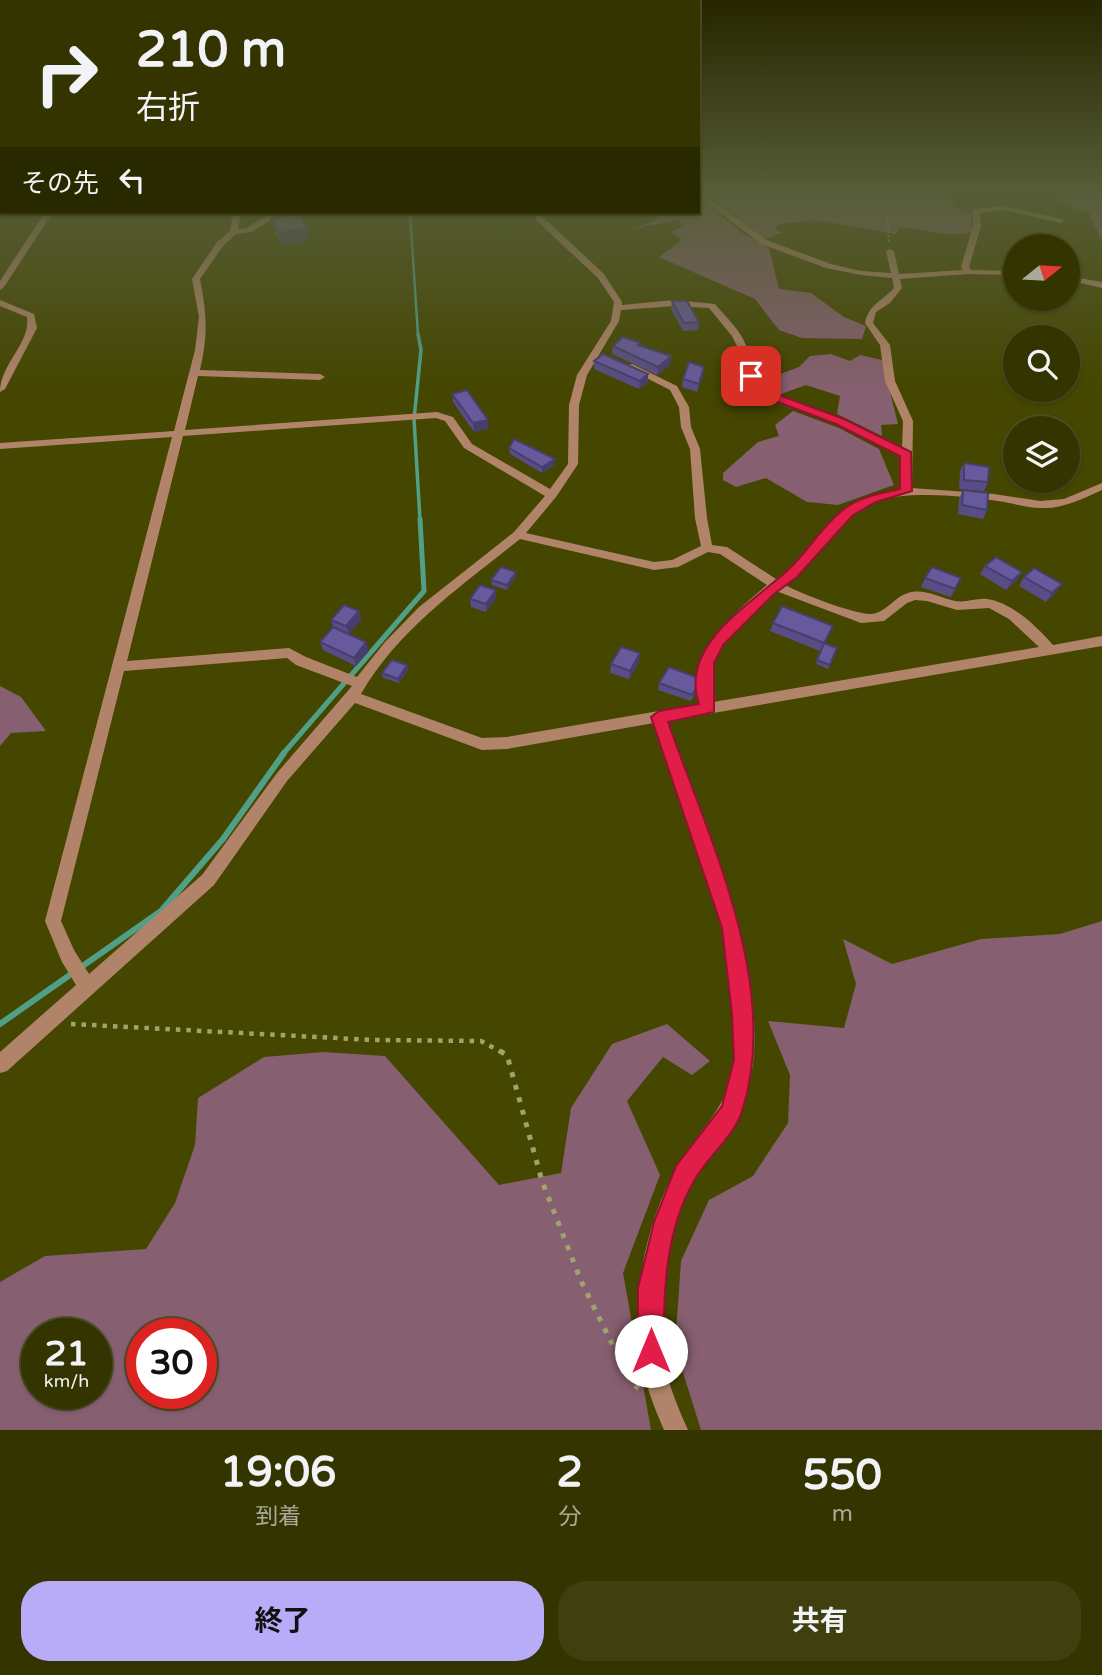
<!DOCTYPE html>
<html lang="ja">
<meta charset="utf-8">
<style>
:root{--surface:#343400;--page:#3f3f0f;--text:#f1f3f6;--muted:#a9aa99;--line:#4e4f22;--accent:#b8abf7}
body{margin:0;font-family:"Varela Round","Noto Sans JP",sans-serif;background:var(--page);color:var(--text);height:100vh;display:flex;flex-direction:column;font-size:26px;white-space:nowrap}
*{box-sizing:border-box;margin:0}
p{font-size:23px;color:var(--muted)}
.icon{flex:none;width:38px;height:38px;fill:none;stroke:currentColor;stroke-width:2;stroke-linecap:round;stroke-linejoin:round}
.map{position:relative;height:1430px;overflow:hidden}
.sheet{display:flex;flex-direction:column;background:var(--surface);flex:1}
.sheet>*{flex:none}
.top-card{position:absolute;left:0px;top:0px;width:700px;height:214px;box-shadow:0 2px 5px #0004,0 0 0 2px var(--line);background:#343400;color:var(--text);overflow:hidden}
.needle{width:46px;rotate:72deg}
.buttons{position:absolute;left:1003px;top:234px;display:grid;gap:14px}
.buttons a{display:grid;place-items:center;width:77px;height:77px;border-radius:50%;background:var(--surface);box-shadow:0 2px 5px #0004,0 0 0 2px var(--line);font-size:35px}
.speed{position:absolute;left:21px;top:1318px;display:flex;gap:14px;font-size:35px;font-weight:700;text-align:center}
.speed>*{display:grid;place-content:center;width:91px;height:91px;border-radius:50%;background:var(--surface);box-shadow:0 2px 5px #0004,0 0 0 2px var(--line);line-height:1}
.speed small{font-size:18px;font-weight:400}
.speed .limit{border:10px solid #d22;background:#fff;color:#111}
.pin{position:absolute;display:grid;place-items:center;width:60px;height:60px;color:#fff;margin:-30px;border-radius:14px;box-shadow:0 4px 10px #0006}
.me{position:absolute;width:77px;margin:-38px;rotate:0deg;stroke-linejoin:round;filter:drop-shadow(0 0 5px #0008)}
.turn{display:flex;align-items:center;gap:24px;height:147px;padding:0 21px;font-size:32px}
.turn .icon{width:91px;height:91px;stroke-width:2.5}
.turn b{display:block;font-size:49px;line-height:60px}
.then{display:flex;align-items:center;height:66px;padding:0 21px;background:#0003;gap:14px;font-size:26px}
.eta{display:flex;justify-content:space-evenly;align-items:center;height:119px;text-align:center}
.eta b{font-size:42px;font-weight:700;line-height:49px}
.primary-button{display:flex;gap:14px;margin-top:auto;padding:14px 21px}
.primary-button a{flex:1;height:80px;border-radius:28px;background:var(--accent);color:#111;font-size:28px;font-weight:700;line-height:80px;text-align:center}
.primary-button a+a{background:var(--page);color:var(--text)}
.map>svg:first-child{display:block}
.green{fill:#865f70;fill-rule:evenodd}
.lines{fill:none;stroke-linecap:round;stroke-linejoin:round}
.stream-far3{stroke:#509f87;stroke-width:2.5}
.stream-far2{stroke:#509f87;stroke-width:3.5}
.stream-far1{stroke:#509f87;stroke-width:5}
.stream{stroke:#509f87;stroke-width:6}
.path-far2{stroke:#a1a36d;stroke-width:2;stroke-dasharray:2 2.5;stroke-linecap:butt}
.path-far1{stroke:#a1a36d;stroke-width:4.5;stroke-dasharray:4.5 6;stroke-linecap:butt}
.path{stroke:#a1a36d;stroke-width:5;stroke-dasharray:5 8;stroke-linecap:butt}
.minor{fill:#b1846a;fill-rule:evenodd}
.wall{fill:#584d86}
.shaded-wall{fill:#473e6d}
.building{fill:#66599c;stroke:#473e6d;stroke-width:2}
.route{fill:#e11d48;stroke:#92132f;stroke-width:2}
</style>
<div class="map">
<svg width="1102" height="1430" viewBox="0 0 1102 1430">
<rect width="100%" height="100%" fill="#454600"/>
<g class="green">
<path d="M699,189H956L950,194L954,206L972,214V232C948,239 926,228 900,228L895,234L817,220L778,224L775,230L783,232L766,239Z"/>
<path d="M1030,189H1102V241L1089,213L1061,203L1059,194Z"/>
<path d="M698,196L741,232L769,248L779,289L811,293L844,317L866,326L862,339L802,338L779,330L755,299L659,257L682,240L671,232L684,225L677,220L632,229L654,221L658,216L652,212H698Z"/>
<path d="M831,354L850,361L860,355L882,360L898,424L881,425L882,436L837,414L840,396L806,385L781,394L772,388L775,376L799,367L810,356Z"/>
<path d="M793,411L839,428L879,449L894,485L838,505L807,502L766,478L736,487L723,480V473L758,442L779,436L775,425Z"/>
<path d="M0,686L21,697L46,731L11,733L0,746Z"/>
<path d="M1102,921V1430H701L675,1347L681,1261L709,1200L753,1176L788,1123L790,1075L768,1021L844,1028L856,984L843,939L892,964L981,939L1060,934Z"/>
<path d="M667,1024L710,1061L692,1075L663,1057L627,1101L660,1175L623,1273L651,1430H0V1282L45,1256L146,1249L175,1203L195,1145L198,1098L264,1057L323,1052L385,1056L499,1185L561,1173L571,1108L612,1044ZM37,1334H96V1393H37ZM142,1334H201V1393H142Z"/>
</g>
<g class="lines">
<path class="stream-far3" d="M410,212L418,335"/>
<path class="stream-far2" d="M418,334L421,350L414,419L420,520"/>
<path class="stream-far1" d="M282,755L424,591L420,519"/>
<path class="stream" d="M0,1024L161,911L223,839L284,753"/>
<g class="path-far2">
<path d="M873,189L887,215L889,242"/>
<path d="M734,209L770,189"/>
</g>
<path class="path-far1" d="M71,1024L374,1040L481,1041L503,1053"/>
<path class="path" d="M500,1051L507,1055L542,1181L581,1281L631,1382L639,1389"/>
<g class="minor">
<path d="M698,190L767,240L831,264L861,271L891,273L886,251L890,249L894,251L899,274L963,270L961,267L973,226V209L1005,206L1063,219V223H1060L1005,210L980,213L981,226L969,267L971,270L1015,271V275L968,274L900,279L902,288L890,303L876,312L873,323L890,345L895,381L913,421L912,488L994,494L1040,501L1064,499L1102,483V490C1082,499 1063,509 1041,508C1027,508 1012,503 998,501C966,496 905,490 875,502C836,517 818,561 785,585C799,593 856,615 871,614C886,613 894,597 908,593C925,588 939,598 955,601C966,603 976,598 987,599C1013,603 1036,626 1053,645L1102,636V646L667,721C702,818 765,960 753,1063C747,1111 721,1132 698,1170C665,1224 653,1298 664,1360C668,1385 678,1407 688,1430H664C654,1407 645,1384 641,1359C631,1296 646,1219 679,1164C700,1128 729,1107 734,1063C747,959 688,821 654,723L507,749L482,750L355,703L287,781L214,885L7,1071L0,1073V1052L76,985L62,962L45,921L172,437L0,449V443L174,431L195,350L199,317L192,279L217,242L230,231L233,212H241L238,229L247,228L267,215L308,212L272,219L252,232L236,234L223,246L200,279C207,315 208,335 200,370L320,374L325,377L320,380L198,376L185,430L437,412L453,417L472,444L550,489L568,464L569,405L577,375L611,321L614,302L598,278L536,220L535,212H543V217L604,274L622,302V305L674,300L715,304C724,315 736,326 743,339C752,356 754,380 769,392L844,420L902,449L903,421L885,381L880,345L865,323C869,304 881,302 894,288L892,278L861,275L826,268L761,244L698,196ZM674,306L709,308L732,336L741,354L751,386L763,396L836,424L902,457L901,489L868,497L844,509L789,570L776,579L727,547L712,545L707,518L700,449L691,427L689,407L677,386L632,364L629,365V369L670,390L679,407L681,427L690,449L695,518L701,546L672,560L654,562L526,533L556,497L578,464L579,405L587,375L619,321L621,310ZM436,418L445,421L464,448L545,496L514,532L419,607L385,642L357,677L306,657L289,648L127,661L183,436ZM520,539L654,570L678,567L708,552L720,554L767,585C735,611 683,658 700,704L507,737L482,738L361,694C398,629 463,585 520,539ZM776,591L861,623L884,621L907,603L915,600L927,601L957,610L989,608L1009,619L1039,647L713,702L711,697L713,663L722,645ZM287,658L296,665L352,686L277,773L202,875L89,974L74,950L61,921L124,671Z"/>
<path d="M45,212H53L4,287L0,290V281Z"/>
<path d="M1068,276L1102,282V288L1068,280Z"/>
<path d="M0,300L34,314L37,328L5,389L0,392C0,364 31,343 27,317L0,306Z"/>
</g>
</g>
<g class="wall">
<path d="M271,218L309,240L282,245L274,230Z"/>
<path d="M672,301L699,322L698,330L683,331L671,309Z"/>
<path d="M641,343L640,346L671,356L670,365L657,375L612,354L613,346Z"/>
<path d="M594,361L648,383L639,389L594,369Z"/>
<path d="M703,376L697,392L682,387L683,379Z"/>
<path d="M452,394L489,428L474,432L453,402Z"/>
<path d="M509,448L555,465L542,473L510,454Z"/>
<path d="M964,463L988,482L984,491L959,489L960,471Z"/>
<path d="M963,490L987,510L983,519L958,514L959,499Z"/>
<path d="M985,566L1022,572L1017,580L1006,590L980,574Z"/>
<path d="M516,572V576L507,590L492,585L491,580Z"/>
<path d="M1024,577L1056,592L1046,602L1019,586Z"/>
<path d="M925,578H961L951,597L921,587Z"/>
<path d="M496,590V598L486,612L471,607L470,599Z"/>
<path d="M359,611L361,620L349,634L369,651L356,666L323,650L320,642L333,627L331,620Z"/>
<path d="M773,623L833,626L825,644L837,648L828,669L816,664L823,646L820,651L770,631Z"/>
<path d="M639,662L629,679L610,673L611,664Z"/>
<path d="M408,670L399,683L383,678L382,673Z"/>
<path d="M659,683L697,687L695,693L691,701L658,690Z"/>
</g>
<g class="shaded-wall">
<path d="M307,228L309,240L282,245L279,233Z"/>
<path d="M671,356L670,365L657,375L658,367Z"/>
<path d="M704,367L703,376L697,392L699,384Z"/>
<path d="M648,374V383L639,389L640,381Z"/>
<path d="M488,420L489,428L474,432L473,423Z"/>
<path d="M555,459V465L542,473V467Z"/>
<path d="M516,572V576L507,590V585Z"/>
<path d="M1022,572L1017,580L1006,590L1012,581Z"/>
<path d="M1062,584L1056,592L1046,602L1052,593Z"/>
<path d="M496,590V598L486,612V604Z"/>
<path d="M359,611L361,620L349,634L346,626Z"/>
<path d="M366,642L369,651L356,666L354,658Z"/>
<path d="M640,653L639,662L629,679L630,671Z"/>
<path d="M407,665L408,670L399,683L398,679Z"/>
</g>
<g class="building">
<path d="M299,214L307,228L279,233L271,218Z"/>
<path d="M672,301H687L699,322L684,323Z"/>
<path d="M623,337L641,343L638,345L671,356L658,367L613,346Z"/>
<path d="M603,354L648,374L640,381L594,361Z"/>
<path d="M689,362L704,367L699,384L683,379Z"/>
<path d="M467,390L488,420L473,423L452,394Z"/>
<path d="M514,439L555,459L542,467L509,448Z"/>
<path d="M964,463L989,467L988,482L964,480Z"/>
<path d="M963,490L988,493L987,510L962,505Z"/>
<path d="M996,557L1022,572L1012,581L985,566Z"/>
<path d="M501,567L516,572L507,585L491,580Z"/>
<path d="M932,567L961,578L955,589L925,578Z"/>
<path d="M1034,568L1062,584L1052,593L1024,577Z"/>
<path d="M480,585L496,590L486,604L470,599Z"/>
<path d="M344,605L359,611L346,626L331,620Z"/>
<path d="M782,606L833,626L824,643L773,623Z"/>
<path d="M333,627L366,642L354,658L320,642Z"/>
<path d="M824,643L837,648L830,665L817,660Z"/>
<path d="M621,647L640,653L630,671L611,664Z"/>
<path d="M392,660L407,665L398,679L382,673Z"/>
<path d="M669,667L696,677L697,687L692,695L659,683Z"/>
</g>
<linearGradient id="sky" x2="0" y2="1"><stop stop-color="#262600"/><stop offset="0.49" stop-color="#565d37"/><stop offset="1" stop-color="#565d37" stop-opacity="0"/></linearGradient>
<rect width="1102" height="389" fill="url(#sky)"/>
<path class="route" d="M751,373L770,392L844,419L911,452L912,491L876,502L853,515L797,577L774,594L723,645L714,663V712L668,722C709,839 782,987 742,1111C734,1137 707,1157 694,1181C665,1231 663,1295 664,1351L660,1360L651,1364L642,1360L638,1351V1288L654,1222L676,1166L722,1106L734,1060L732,1014L722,928L651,717L659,711L699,704C678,644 754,602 789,569C808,551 823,525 844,509C860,497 881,493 900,489V456L836,424L762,396L752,388L746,376Z"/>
</svg>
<div class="buttons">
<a><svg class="needle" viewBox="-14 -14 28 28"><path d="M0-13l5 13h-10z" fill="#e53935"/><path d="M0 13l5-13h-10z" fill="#a9aa99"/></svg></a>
<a><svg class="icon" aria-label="search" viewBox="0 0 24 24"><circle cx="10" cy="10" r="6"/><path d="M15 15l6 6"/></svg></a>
<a><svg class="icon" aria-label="layers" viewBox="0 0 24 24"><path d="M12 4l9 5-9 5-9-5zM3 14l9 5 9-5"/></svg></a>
</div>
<div class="speed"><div>21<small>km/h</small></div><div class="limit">30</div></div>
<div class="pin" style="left:751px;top:376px;background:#d93025"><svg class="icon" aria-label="arrive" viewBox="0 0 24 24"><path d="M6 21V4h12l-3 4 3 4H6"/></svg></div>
<svg class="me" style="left:651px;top:1351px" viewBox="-20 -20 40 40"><circle r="19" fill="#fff"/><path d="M0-13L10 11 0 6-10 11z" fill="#e11d48"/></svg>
<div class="top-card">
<div class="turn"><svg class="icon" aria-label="right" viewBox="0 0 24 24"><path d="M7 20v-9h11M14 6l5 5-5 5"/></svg><div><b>210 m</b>右折</div></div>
<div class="then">その先<svg class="icon" aria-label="left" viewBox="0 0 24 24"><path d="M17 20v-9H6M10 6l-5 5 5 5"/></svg></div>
</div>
</div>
<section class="sheet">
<div class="eta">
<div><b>19:06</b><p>到着</p></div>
<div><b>2</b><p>分</p></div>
<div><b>550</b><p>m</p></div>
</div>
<div class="primary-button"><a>終了</a><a>共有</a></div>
</section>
